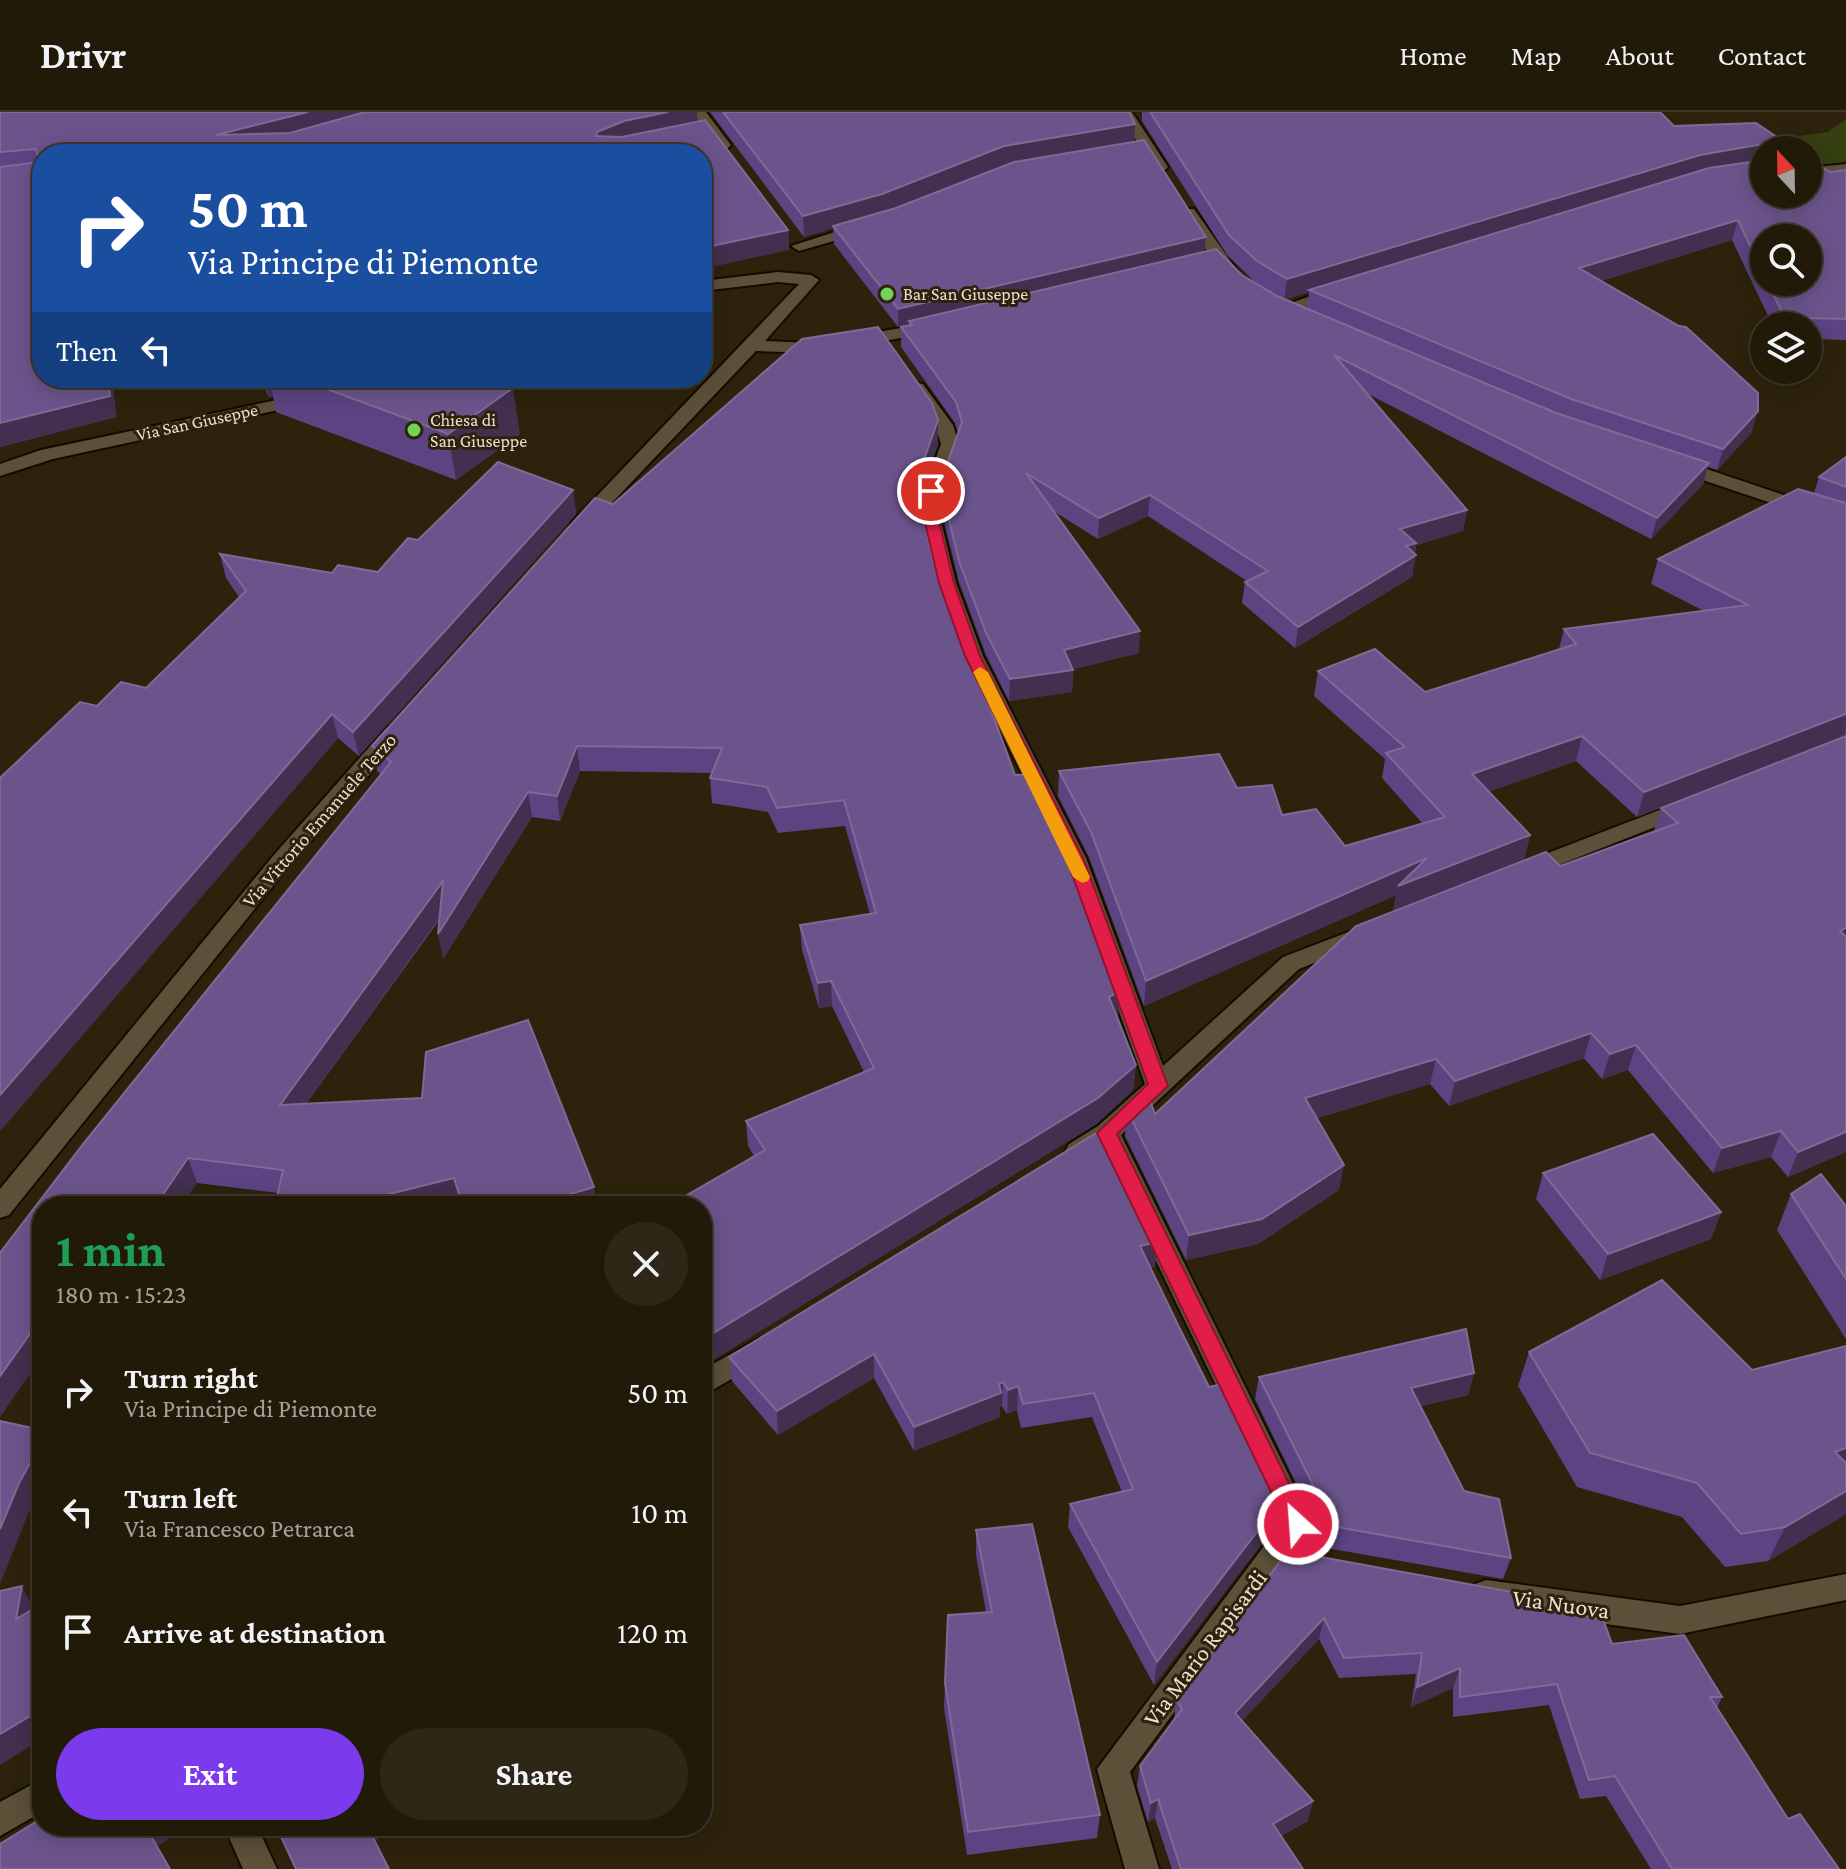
<!DOCTYPE html>
<meta charset="utf-8">
<style>
:root{--surface:#221a09;--page:#2e2717;--text:#f1f3f6;--muted:#a2a19c;--line:#3f382a;--accent:#7c3aed}
body{margin:0;font-family:"Crimson Pro",serif;background:var(--page);color:var(--text);height:100vh;display:flex;flex-direction:column;font-size:30px;white-space:nowrap}
*{box-sizing:border-box;margin:0}
p{font-size:26px;color:var(--muted)}
.icon{flex:none;width:44px;height:44px;fill:none;stroke:currentColor;stroke-width:2;stroke-linecap:round;stroke-linejoin:round}
.map{position:relative;flex:1;overflow:hidden}
.details{position:absolute;left:32px;top:1084px;width:680px;height:640px;display:flex;flex-direction:column;background:var(--surface);border-radius:32px;box-shadow:0 4px 20px #0003,0 0 0 2px var(--line)}
.details>*{flex:none}
.top-card{position:absolute;left:32px;top:32px;width:680px;height:244px;border-radius:32px;box-shadow:0 4px 20px #0003,0 0 0 2px var(--line);background:#1a4fa0;color:#fff;overflow:hidden}
.needle{width:52px;rotate:338deg}
.controls{position:absolute;left:1750px;top:24px;display:grid;gap:16px}
.controls a{display:grid;place-items:center;width:72px;height:72px;border-radius:50%;background:var(--surface);box-shadow:0 4px 20px #0003,0 0 0 2px var(--line);font-size:40px}
.pin{position:absolute;display:grid;place-items:center;width:68px;height:68px;color:#fff;margin:-34px;border:4px solid #fff;border-radius:50%;box-shadow:0 2px 8px #0007}
.me{position:absolute;width:88px;margin:-44px;rotate:334deg;stroke-linejoin:round;filter:drop-shadow(0 0 6px #0008)}
.turn{display:flex;align-items:center;gap:28px;height:168px;padding:0 24px;font-size:36px}
.turn .icon{width:104px;height:104px;stroke-width:2.5}
.turn b{display:block;font-size:56px;line-height:68px}
.then{display:flex;align-items:center;height:76px;padding:0 24px;background:#0003;gap:16px;font-size:30px}
.round{display:grid;place-items:center;flex:none;width:84px;height:84px;border-radius:42px;background:var(--page)}
.head{display:flex;align-items:center;justify-content:space-between;height:136px;padding:0 24px}
h1{font-size:48px;font-weight:700;line-height:60px;color:#1e9e55}
.action{display:flex;gap:16px;margin-top:auto;padding:16px 24px}
.action a{flex:1;height:92px;border-radius:48px;background:var(--accent);color:#fff;font-size:32px;font-weight:700;line-height:92px;text-align:center}
.action a+a{background:var(--page);color:var(--text)}
ul{padding:0;list-style:none}
li{display:flex;align-items:center;gap:24px;height:120px;padding:0 24px}
li div{flex:1}
li b{display:block;font-size:30px}
li em{font-style:normal}
header{display:flex;align-items:center;gap:48px;box-sizing:border-box;height:112px;padding:0 40px;background:var(--surface);border-bottom:2px solid var(--line)}
header strong{font-size:38px}
nav{display:flex;gap:44px;margin-inline-start:auto;font-size:28px}
.map>svg:first-child{display:block}
.green{fill:#344010}
.lines{fill:none;stroke-linecap:round;stroke-linejoin:round}
.minor-casing{stroke:#150c00;stroke-width:4}
.minor{fill:#5b5038;fill-rule:evenodd}
.wall{fill:#5c4382;fill-rule:evenodd}
.shaded-wall{fill:#432f4f}
.building{fill:#6b548b;stroke:#7f6a96;stroke-width:2}
.route{fill:#e11d48;stroke:#92132f;stroke-width:2}
.slow{fill:#f59e0b}
.poi-dot{fill:#73d25c;stroke:#2d230c;stroke-width:3}
.labels{text-anchor:middle;stroke-width:6;stroke-linejoin:round;paint-order:stroke}
.far-poi-label{font-size:18px;fill:#e7e0d3;stroke:#2d230c;text-anchor:start}
.far-street-label{font-size:18px;fill:#e7e0d3;stroke:#2d230c}
.street-label{font-size:20px;fill:#e7e0d3;stroke:#2d230c}
.near-street-label{font-size:24px;fill:#e7e0d3;stroke:#2d230c}
</style>
<header>
<strong>Drivr</strong>
<nav><a>Home</a><a>Map</a><a>About</a><a>Contact</a></nav>
</header>
<div class="map">
<svg width="1846" height="1757" viewBox="0 0 1846 1757">
<rect width="100%" height="100%" fill="#2d230c"/>
<path class="green" d="M1846,7V52L1817,56L1808,45V38H1802L1791,25L1828,20Z"/>
<g class="lines">
<g class="minor-casing">
<g id="minor">
<path d="M691,0H706L731,33L728,36H718Z"/>
<path d="M1118,0H1132L1168,55L1165,58H1155Z"/>
<path d="M1846,52V62L1808,66V56Z"/>
<path d="M1182,97H1194L1239,161L1237,165H1225L1180,100Z"/>
<path d="M866,110L872,112V118L799,139L791,134Z"/>
<path d="M778,160L811,163L819,168L765,229L814,231L930,211L939,216L930,221L814,241L756,239L588,416H574L571,412L574,408L799,172L778,170L702,179V169Z"/>
<path d="M1339,174L1347,179L1345,183L1282,202L1274,197Z"/>
<path d="M917,271L923,272L953,313L959,332L937,393L956,471L983,544L1086,746L1163,954L1283,845L1364,814L1376,822L1372,828L1299,857L1121,1023L1313,1412L1130,1660L1159,1757H1125L1097,1657L1282,1410L1102,1037L1078,1049L1069,1046L1065,1039L1069,1032L1098,1014L1145,972L1064,746L963,544L936,471L919,393L941,332L935,313L908,276Z"/>
<path d="M305,282L314,287L311,291L53,347L0,364V352L41,338Z"/>
<path d="M1674,346L1846,404V416L1667,356L1665,352Z"/>
<path d="M394,614L402,616L405,621L402,626L289,754L9,1103L0,1106V1077L273,744L386,616Z"/>
<path d="M1688,687L1699,694L1696,699L1533,763H1517L1514,758L1517,753Z"/>
<path d="M758,1227L768,1230L772,1238L768,1246L702,1284V1258Z"/>
<path d="M1846,1462V1488L1680,1522L1486,1496L1475,1492L1471,1482L1475,1472L1486,1468L1680,1494Z"/>
<path d="M42,1667V1700L0,1724V1690Z"/>
<path d="M224,1714H257L277,1757H243Z"/>
</g>
</g>
<use href="#minor" class="minor"/>
</g>
<g class="wall">
<path d="M0,0L697,10L788,118L789,138L702,42H42V266H112L116,305L0,335Z"/>
<path d="M710,0H1129L1134,30L1206,125L1204,140L1278,184L1255,170L1227,143L1142,9V0H1660L1674,14L1756,11L1796,38H1764V82L1830,60L1846,58V228L1808,227V214H1773L1732,128L1601,169L1752,320L1717,358L1708,355L1703,372L1651,427L1368,282L1467,398L1463,419L1416,433L1412,465L1295,536L1242,491L1245,470L1247,469L1148,404L1098,427L1055,400L1139,541L1073,557L1072,580L1009,589L986,543L959,470L940,393V372L958,321L955,311L901,235V215H898L834,132L833,116L804,125ZM1764,126L1808,170H1764ZM1309,180L1307,196L1286,187Z"/>
<path d="M259,266H484L520,322L456,368L276,300L273,284L269,285Z"/>
<path d="M938,332L919,384L933,448L1015,663L1118,905L1136,953L1133,978L1096,1012L713,1248L702,1235V1094L754,1044L748,1034L746,1009L864,960L832,894L819,896L802,838L800,813L870,802L845,714L778,721L768,700L712,691L710,666L712,661L580,659L560,709L532,705L443,847L440,807L306,992L597,1094H460L459,1091L448,1094H275L278,1081L197,1071L0,1141L381,662L377,659L372,634L613,392Z"/>
<path d="M1846,345V1040L1788,1065L1771,1045L1713,1061L1628,958L1602,967L1584,946L1449,994L1430,972L1317,1006L1339,1078L1258,1132L1186,1148L1125,1024L1127,998L1155,1002L1560,754L1654,719L1661,696L1842,625L1637,705L1576,649L1488,680L1530,723L1524,748L1393,799L1396,783L1144,894L1089,745L1058,684L1059,659L1237,676L1282,703L1345,734L1423,712L1382,666L1385,647L1314,584L1318,559L1425,580L1559,537L1564,517L1704,499L1651,472L1658,447L1814,381L1819,365Z"/>
<path d="M573,378L576,402L359,644L338,626L0,1019V666L97,594L146,576L239,485L226,466L220,442L332,461L378,460L418,428Z"/>
<path d="M1543,1061L1721,1100L1711,1127L1600,1168L1536,1087Z"/>
<path d="M1791,1082L1846,1094V1227L1777,1118Z"/>
<path d="M1155,1155L1150,1156L1209,1275L1283,1386L1278,1410L1154,1573L1068,1415L1070,1392L1122,1380L1092,1305L1021,1316L1017,1298L1007,1302L1002,1294L1000,1295V1305L914,1339L874,1266L778,1323L732,1269L729,1245Z"/>
<path d="M1846,1234V1402L1768,1449L1725,1455L1682,1405L1577,1375L1518,1274L1529,1240L1752,1258Z"/>
<path d="M1474,1261L1468,1283L1421,1294L1464,1379L1511,1446L1503,1467L1304,1432L1309,1410L1312,1404L1255,1287L1259,1265Z"/>
<path d="M976,1418L1100,1703L1097,1726L967,1743L944,1596L945,1571L986,1500L976,1443Z"/>
<path d="M1288,1439L1520,1493L1612,1532L1722,1585L1717,1596L1788,1707L1839,1757H1651L1606,1684L1580,1687L1549,1593L1453,1605V1576L1411,1595L1416,1562L1339,1566L1319,1527L1242,1609L1308,1709L1281,1724L1303,1757H1172L1155,1706L1148,1710L1137,1674L1140,1654L1174,1608L1176,1587Z"/>
</g>
<g class="shaded-wall">
<path d="M308,0H390L222,42L216,23Z"/>
<path d="M668,0H697L698,14L599,39L596,24L597,20L624,9Z"/>
<path d="M1135,12L1134,32L882,102L833,114V116L804,125L803,104L1004,34Z"/>
<path d="M1769,31L1767,38H1764V49L1309,178V180L1284,188L1287,167L1700,43Z"/>
<path d="M1738,108L1732,128L1575,177L1579,156Z"/>
<path d="M788,118L789,138L702,157V136Z"/>
<path d="M1206,125L1204,143L909,209V213L898,215V197Z"/>
<path d="M1803,206L1801,214H1785L1787,210Z"/>
<path d="M108,266H112L116,305L0,335V311Z"/>
<path d="M264,266H268L273,284L269,285Z"/>
<path d="M513,276L520,322L456,368L448,322Z"/>
<path d="M1758,299L1752,320L1717,358L1723,337Z"/>
<path d="M938,308V332L916,394V370Z"/>
<path d="M1709,351L1703,372L1651,427L1657,406Z"/>
<path d="M573,378L576,402L359,644L353,620Z"/>
<path d="M1150,383L1148,404L1098,427L1099,406Z"/>
<path d="M1467,398L1463,419L1416,433L1414,445L1416,443L1412,465L1295,536L1298,515L1400,417Z"/>
<path d="M1140,519L1139,541L1067,559L1073,558L1072,580L1009,589L1010,567L1064,538Z"/>
<path d="M332,602L338,626L0,1019V983Z"/>
<path d="M1846,602L1845,624L1637,705L1644,680Z"/>
<path d="M1582,624L1576,649L1466,688L1472,662Z"/>
<path d="M577,634L580,659L560,709L557,684Z"/>
<path d="M528,680L532,705L443,847L438,822Z"/>
<path d="M1530,723L1524,748L1393,799L1396,783L1144,894L1146,869L1427,746Z"/>
<path d="M443,769L448,794L287,1018L280,993Z"/>
<path d="M1846,816V836L1840,819Z"/>
<path d="M831,869L832,894L819,896L818,871Z"/>
<path d="M1120,880L1118,905L1109,885Z"/>
<path d="M1591,921L1584,946L1449,994L1455,969Z"/>
<path d="M1636,933L1628,958L1602,967L1610,942Z"/>
<path d="M1436,947L1430,972L1300,1011L1305,986Z"/>
<path d="M1136,953L1133,978L1096,1012L713,1248L710,1223Z"/>
<path d="M1781,1019L1771,1045L1713,1061L1722,1036Z"/>
<path d="M1846,1020V1040L1788,1065L1798,1040Z"/>
<path d="M188,1046L197,1071L181,1094H155Z"/>
<path d="M1344,1053L1339,1078L1258,1132L1186,1148L1189,1123Z"/>
<path d="M454,1066L459,1091L448,1094L341,1093Z"/>
<path d="M594,1075L597,1094H529Z"/>
<path d="M1721,1100L1711,1127L1600,1168L1608,1142Z"/>
<path d="M1158,1130L1155,1155L1137,1158L1140,1134Z"/>
<path d="M42,1205V1245L0,1305V1264Z"/>
<path d="M874,1242V1266L778,1323L777,1299Z"/>
<path d="M1474,1261L1468,1283L1406,1298L1411,1276Z"/>
<path d="M1003,1270L1002,1294L1000,1295V1305L914,1339V1315Z"/>
<path d="M1018,1274L1017,1298L1007,1302L1008,1278Z"/>
<path d="M42,1330V1375L31,1395L0,1472V1417L19,1371Z"/>
<path d="M1846,1336V1365L1835,1340Z"/>
<path d="M1846,1379V1402L1768,1449L1785,1415Z"/>
<path d="M1283,1386L1278,1410L1154,1573L1157,1550Z"/>
<path d="M22,1474L34,1498L16,1507Z"/>
<path d="M1324,1506L1319,1527L1231,1621L1235,1601Z"/>
<path d="M1460,1556L1453,1576L1411,1595L1417,1575Z"/>
<path d="M42,1597V1627L0,1653V1622Z"/>
<path d="M1158,1687L1155,1706L1148,1710L1151,1691Z"/>
<path d="M1313,1689L1308,1709L1268,1731L1273,1712Z"/>
<path d="M145,1714H189L156,1735Z"/>
<path d="M366,1714H398L372,1731Z"/>
</g>
<g class="building">
<path d="M0,0H308L216,23L290,21L365,0H668L624,9L597,20L596,24L622,25L705,8L788,118L702,136V42H150L149,41L145,42H42V266H108L110,284L0,311V55L39,50L36,37L0,40Z"/>
<path d="M723,0H1129L1135,12L1004,34L882,82L803,104Z"/>
<path d="M1150,0H1660L1674,14L1756,11L1796,38H1772V34L1769,31L1700,43L1287,167L1257,149L1229,123Z"/>
<path d="M1144,28L1206,125L898,197L833,114L896,96L1014,50Z"/>
<path d="M1808,46L1830,60L1846,58V207L1803,206L1787,210L1767,170H1808V126H1764V163L1738,108L1579,156L1679,214L1686,215L1758,281V299L1723,337L1571,287L1309,178L1709,56L1764,48V82H1808Z"/>
<path d="M1216,137L1242,163L1277,184L1556,301L1709,351L1657,406L1334,243L1467,398L1400,417L1416,431L1406,434L1416,443L1298,515L1245,470L1268,459L1150,383L1099,406L1026,361L1140,519L1064,538L1073,558L1010,567L986,521L959,449L940,372L962,310L956,290L901,215L912,213L909,209Z"/>
<path d="M878,215L932,291L938,308L916,370L933,448L961,520L984,568H980L1015,663L1032,662L1063,722L1120,880L1109,885L1136,953L1098,986L710,1223L702,1214V1094H668L765,1038L746,1009L874,956L831,869L818,871L800,813L876,801L844,688L777,696L767,675L710,666L722,636L577,634L557,684L528,680L438,822L443,769L280,993L422,986L426,940L528,908L594,1075L529,1094H463L454,1066L341,1094H275L283,1058L188,1046L155,1094H42V1205L0,1264V1141L83,1032L391,650L372,634L595,386L613,392L802,227Z"/>
<path d="M297,266H484L513,276L448,322Z"/>
<path d="M1846,345V375L1819,365Z"/>
<path d="M498,350L573,378L353,620L332,602L0,983V666L80,590L97,594L121,570L146,576L246,479L220,442L332,461L338,453L378,460L408,426L418,428Z"/>
<path d="M1798,377L1846,391V602L1644,680L1582,624L1472,662L1530,723L1398,774L1427,746L1146,869L1091,720L1059,659L1219,642L1237,676L1272,673L1282,703L1316,697L1345,734L1445,705L1386,641L1405,635L1318,559L1375,537L1425,580L1576,532L1564,517L1748,493L1658,447Z"/>
<path d="M1846,624V816L1840,819L1846,825V1020L1798,1040L1781,1019L1722,1036L1636,933L1610,942L1591,921L1455,969L1436,947L1305,986L1344,1053L1262,1107L1189,1123L1127,998L1147,980L1155,1002L1356,814L1546,740L1560,754L1678,711L1661,696Z"/>
<path d="M1103,1017L1158,1130L1140,1134L1178,1213L1209,1275L1227,1271L1283,1386L1157,1550L1070,1392L1133,1377L1094,1281L1023,1292L1018,1274L1008,1278L1003,1270L999,1272L1001,1281L914,1315L874,1242L777,1299L729,1245Z"/>
<path d="M1653,1022L1721,1100L1608,1142L1543,1061Z"/>
<path d="M1821,1062L1846,1094V1167L1791,1082Z"/>
<path d="M1662,1168L1752,1258L1846,1234V1336L1835,1340L1846,1351V1379L1785,1415L1741,1422L1697,1371L1590,1341L1529,1240Z"/>
<path d="M1466,1217L1474,1261L1411,1276L1464,1379L1499,1387L1511,1446L1309,1410L1321,1389L1259,1265Z"/>
<path d="M0,1309L42,1318V1330L19,1371L0,1417Z"/>
<path d="M1032,1412L1100,1703L968,1720L945,1571L948,1503L992,1500L976,1418Z"/>
<path d="M1288,1439L1518,1481L1520,1493L1603,1507L1612,1532L1684,1523L1722,1585H1710L1788,1707L1800,1702L1839,1757H1672L1615,1664L1589,1668L1557,1572L1460,1585V1556L1417,1575L1422,1541L1344,1546L1324,1506L1235,1601L1313,1689L1273,1712L1303,1757H1181L1158,1687L1151,1691L1140,1654L1182,1597L1176,1587Z"/>
<path d="M22,1474L16,1507L42,1492V1597L0,1622V1479Z"/>
<path d="M42,1706V1714H145L170,1757H0V1732Z"/>
<path d="M276,1714H367L389,1757H296Z"/>
</g>
<path class="route" d="M931,374L938,379L935,393L954,471L980,544L1083,746L1168,974L1117,1022L1309,1412L1306,1419L1298,1422L1290,1419L1097,1021L1148,972L1066,746L965,544L939,471L921,393L924,379Z"/>
<path class="slow" d="M980,555L988,560L1090,765L1088,769L1082,771L1073,765L973,560Z"/>
<g class="poi-dot">
<circle cx="887" cy="182" r="8"/>
<circle cx="414" cy="318" r="8"/>
</g>
<g class="labels">
<g class="far-poi-label">
<text x="903" y="188">Bar San Giuseppe</text>
<text x="430" y="314">Chiesa di<tspan x="430" dy="21">San Giuseppe</tspan></text>
</g>
<g class="far-street-label">
<text transform="translate(197 310) rotate(-12)" y="6">Via San Giuseppe</text>
</g>
<g class="street-label">
<text transform="translate(319 708) rotate(-49)" y="7">Via Vittorio Emanuele Terzo</text>
</g>
<g class="near-street-label">
<text transform="translate(1561 1492) rotate(8)" y="8">Via Nuova</text>
<text transform="translate(1205 1536) rotate(-53)" y="8">Via Mario Rapisardi</text>
</g>
</g>
</svg>
<div class="controls">
<a><svg class="needle" viewBox="-14 -14 28 28"><path d="M0-13l5 13h-10z" fill="#e53935"/><path d="M0 13l5-13h-10z" fill="#a2a19c"/></svg></a>
<a><svg class="icon" aria-label="search" viewBox="0 0 24 24"><circle cx="10" cy="10" r="6"/><path d="M15 15l6 6"/></svg></a>
<a><svg class="icon" aria-label="layers" viewBox="0 0 24 24"><path d="M12 4l9 5-9 5-9-5zM3 14l9 5 9-5"/></svg></a>
</div>
<div class="pin" style="left:931px;top:379px;background:#d93025"><svg class="icon" aria-label="arrive" viewBox="0 0 24 24"><path d="M6 21V4h12l-3 4 3 4H6"/></svg></div>
<svg class="me" style="left:1298px;top:1412px" viewBox="-20 -20 40 40"><circle r="17" fill="#e11d48" stroke="#fff" stroke-width="3"/><path d="M0-11L8 9 0 5-8 9z" fill="#fff"/></svg>
<div class="top-card">
<div class="turn"><svg class="icon" aria-label="right" viewBox="0 0 24 24"><path d="M7 20v-9h11M14 6l5 5-5 5"/></svg><div><b>50 m</b>Via Principe di Piemonte</div></div>
<div class="then">Then<svg class="icon" aria-label="left" viewBox="0 0 24 24"><path d="M17 20v-9H6M10 6l-5 5 5 5"/></svg></div>
</div>
<section class="details">
<div class="head"><div><h1>1 min</h1><p>180 m · 15:23</p></div><a class="round"><svg class="icon" aria-label="close" viewBox="0 0 24 24"><path d="M6 6l12 12M18 6L6 18"/></svg></a></div>
<ul>
<li><svg class="icon" aria-label="right" viewBox="0 0 24 24"><path d="M7 20v-9h11M14 6l5 5-5 5"/></svg><div><b>Turn right</b><p>Via Principe di Piemonte</p></div><em>50 m</em></li>
<li><svg class="icon" aria-label="left" viewBox="0 0 24 24"><path d="M17 20v-9H6M10 6l-5 5 5 5"/></svg><div><b>Turn left</b><p>Via Francesco Petrarca</p></div><em>10 m</em></li>
<li><svg class="icon" aria-label="arrive" viewBox="0 0 24 24"><path d="M6 21V4h12l-3 4 3 4H6"/></svg><div><b>Arrive at destination</b></div><em>120 m</em></li>
</ul>
<div class="action"><a>Exit</a><a>Share</a></div>
</section>
</div>
